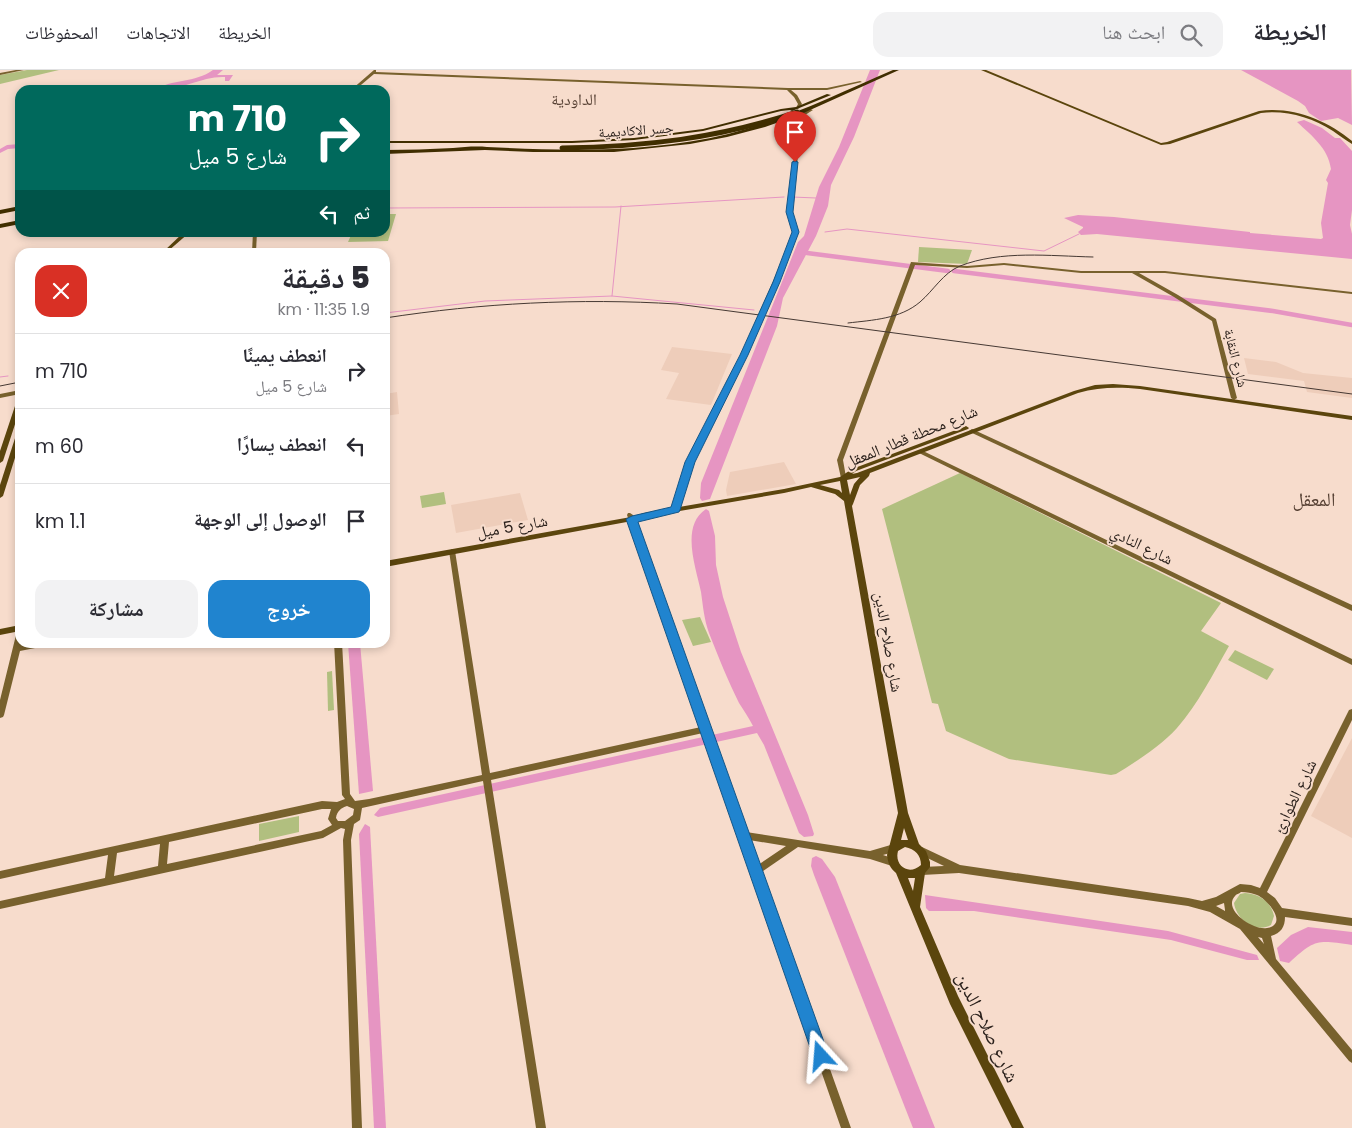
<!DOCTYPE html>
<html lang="ar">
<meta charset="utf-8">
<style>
:root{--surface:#fff;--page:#f2f2f3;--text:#2b2b33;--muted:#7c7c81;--line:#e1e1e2;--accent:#2084cf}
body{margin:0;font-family:Poppins,"Noto Naskh Arabic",sans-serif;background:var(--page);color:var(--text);direction:rtl;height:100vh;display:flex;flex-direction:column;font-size:19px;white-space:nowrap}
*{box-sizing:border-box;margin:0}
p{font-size:16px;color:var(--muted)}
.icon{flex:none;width:28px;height:28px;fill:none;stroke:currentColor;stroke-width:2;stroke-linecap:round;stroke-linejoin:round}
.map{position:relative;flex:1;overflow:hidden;direction:ltr}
.details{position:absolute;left:15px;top:178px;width:375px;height:400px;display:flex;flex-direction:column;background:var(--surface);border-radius:15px;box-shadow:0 2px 8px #0003;direction:rtl}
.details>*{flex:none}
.guide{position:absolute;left:15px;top:15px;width:375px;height:152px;border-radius:15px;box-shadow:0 2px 8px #0003;direction:rtl;background:#00695c;color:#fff;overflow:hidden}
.pin{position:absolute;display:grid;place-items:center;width:42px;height:42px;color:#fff;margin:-51px -21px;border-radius:50% 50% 50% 0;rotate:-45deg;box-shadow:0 0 5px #0007}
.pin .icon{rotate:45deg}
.me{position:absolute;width:55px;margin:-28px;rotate:341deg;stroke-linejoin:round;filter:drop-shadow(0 0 4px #0008)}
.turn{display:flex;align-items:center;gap:18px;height:105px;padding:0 20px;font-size:22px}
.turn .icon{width:65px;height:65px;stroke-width:2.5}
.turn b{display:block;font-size:35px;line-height:42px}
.then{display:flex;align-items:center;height:48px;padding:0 20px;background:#0003;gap:10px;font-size:19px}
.round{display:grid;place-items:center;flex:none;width:52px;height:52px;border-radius:15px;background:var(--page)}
.headline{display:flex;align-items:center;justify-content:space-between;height:85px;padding:0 20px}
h1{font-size:30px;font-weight:800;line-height:38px}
.action{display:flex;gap:10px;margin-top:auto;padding:10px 20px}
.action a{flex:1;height:58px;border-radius:15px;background:var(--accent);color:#fff;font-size:20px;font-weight:800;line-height:58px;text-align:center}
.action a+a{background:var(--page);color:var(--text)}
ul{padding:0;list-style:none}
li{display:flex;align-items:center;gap:15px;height:75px;padding:0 20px;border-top:1px solid var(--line)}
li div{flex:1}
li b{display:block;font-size:19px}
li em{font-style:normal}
header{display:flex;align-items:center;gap:30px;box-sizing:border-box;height:70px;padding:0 25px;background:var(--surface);border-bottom:1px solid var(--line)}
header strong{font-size:24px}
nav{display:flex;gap:28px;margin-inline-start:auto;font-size:18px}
.search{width:350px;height:45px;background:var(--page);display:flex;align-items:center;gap:12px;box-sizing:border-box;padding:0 18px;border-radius:15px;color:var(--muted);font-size:19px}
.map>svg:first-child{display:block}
.built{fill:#eecdba}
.green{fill:#b1bf7f}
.water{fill:#e695c2}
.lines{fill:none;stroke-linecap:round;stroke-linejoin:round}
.stream{stroke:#e695c2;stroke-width:1}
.canal{stroke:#e695c2;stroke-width:4.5}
.river{fill:#e695c2;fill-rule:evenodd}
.secondary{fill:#78612d;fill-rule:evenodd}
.primary{fill:#5b450d;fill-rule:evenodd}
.highway{fill:#402e00;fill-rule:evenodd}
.rail{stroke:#463933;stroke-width:1}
.highway-bridge{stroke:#402e00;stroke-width:5}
.route{fill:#2084cf;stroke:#155687}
.labels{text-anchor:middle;stroke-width:4;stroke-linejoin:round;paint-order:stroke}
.far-street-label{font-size:14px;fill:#2b211c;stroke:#f7dccc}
.far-quarter-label{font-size:16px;fill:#574134;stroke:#f7dccc}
.street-label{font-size:16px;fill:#2b211c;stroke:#f7dccc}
.quarter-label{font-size:19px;fill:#574134;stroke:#f7dccc}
.near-street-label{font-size:19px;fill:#2b211c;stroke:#f7dccc}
</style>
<header>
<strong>الخريطة</strong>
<div class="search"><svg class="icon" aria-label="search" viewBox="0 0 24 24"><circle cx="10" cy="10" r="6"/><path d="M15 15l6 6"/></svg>ابحث هنا</div>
<nav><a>الخريطة</a><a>الاتجاهات</a><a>المحفوظات</a></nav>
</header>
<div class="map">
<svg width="1352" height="1058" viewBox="0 0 1352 1058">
<rect width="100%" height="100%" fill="#f7dccc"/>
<g class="built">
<path d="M672,277L732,284L711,335L666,329L679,303L661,300Z"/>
<path d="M1244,288L1276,292L1303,303L1352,308V328L1307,322L1304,311L1248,304Z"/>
<path d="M397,322L399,344L385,346V324Z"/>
<path d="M784,392L796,414L727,426L726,420L730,402Z"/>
<path d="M520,423L528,450L456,463L451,435Z"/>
<path d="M1352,668V768L1311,746Z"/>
</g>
<g class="green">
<path d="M27,0H59L0,14V5Z"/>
<path d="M385,144H396L388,171L348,172L352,163L385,162Z"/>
<path d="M919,177L972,180L967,194L918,192Z"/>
<path d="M960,403L1221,533L1201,561L1229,576C1213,604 1198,634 1177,658C1161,676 1137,691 1116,704L1111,705L1009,689L946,661L938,634L932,633L882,439Z"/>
<path d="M444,422L446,434L422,438L420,426Z"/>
<path d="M700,547L711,572L693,576L682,550Z"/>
<path d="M1235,580L1274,599L1267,610L1228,590Z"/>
<path d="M332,601L334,640L328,641L327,602Z"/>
<path d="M299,746V762L259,771V754Z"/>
<path d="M1245,823C1259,824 1271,831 1274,846L1271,855C1255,864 1236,849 1234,833L1240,824Z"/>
</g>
<g class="water">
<path d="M214,0H223L217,5H233L229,11H225V7C202,6 182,20 159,20L203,7Z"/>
<path d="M870,0H880L854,67L831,115L828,136L816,166L783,228L777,256L710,429L702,431L700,428L701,413L798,172L804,166L819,117L839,77Z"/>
<path d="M1241,0H1351L1352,55L1338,48L1321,51L1309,43L1305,36L1298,31Z"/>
<path d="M1304,50L1322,58L1335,68H1340L1352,81V140L1350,155L1352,164V189L1097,164L1081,165L1078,162L1083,158V157L1064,148L1078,145L1114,147L1250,162V163L1321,169L1323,168L1321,153L1328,113L1326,110L1331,99C1328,78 1312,66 1297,52Z"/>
<path d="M706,439L709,441L715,466L716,495L723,527L741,582L808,745L814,764L813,766L804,767L799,763L764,675L757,663L378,747L374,745L380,738L753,656C749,648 744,641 739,633C728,611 718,586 709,563C704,549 703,536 701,522C696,498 680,456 706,439Z"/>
<path d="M348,573H360L373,721L359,724Z"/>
<path d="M365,754L370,757L386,1058H374L359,764Z"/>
<path d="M816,786L822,789L835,807L935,1058H913L814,805L811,796L812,788Z"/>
<path d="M925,825L1168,861L1257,885L1259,890H1247L1171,870L974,841H929L926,838Z"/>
<path d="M1308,857L1352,862V875C1317,870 1315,869 1289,893L1280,891L1277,878L1291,865Z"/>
</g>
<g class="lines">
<g class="stream">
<path d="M792,127L816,128"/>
<path d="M385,138L615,137L784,127"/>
<path d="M825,162L847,159L1044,181L1079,164"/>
<path d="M612,226L621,136"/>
<path d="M385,243L485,231L612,226L754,240"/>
<path d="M0,307L8,306"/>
</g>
<g class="canal">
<path d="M807,183L948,201"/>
<path d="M954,201L1273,241L1352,255"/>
</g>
<g class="river">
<path d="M213,0H218L204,9L162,20H154C172,9 195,13 213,0Z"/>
<path d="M20,74V78L8,79L0,83V79L7,75Z"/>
</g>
<g class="secondary">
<path d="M16,0H24L0,5V3Z"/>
<path d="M374,0H376V2L788,18H827L860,11L862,12L827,20H791L797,25L802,34L798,39L796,38L798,34L794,27L787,20L374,4L355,20H351Z"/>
<path d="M810,39L813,40L805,45L803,49L792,131V146L798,163L747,285L693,392L678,440L675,442L673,441L672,440L687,392L741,285L794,163L788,146V131L799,49L802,43Z"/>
<path d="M253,162H257L256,182H252Z"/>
<path d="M911,192L967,196L1004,193L1081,201H1165L1352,222V224L1165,203H1139L1178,225L1216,249L1237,328L1234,330L1231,328L1212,251L1174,227L1132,203H1081L1004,195L967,198L915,195L843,390L846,407L843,409L841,408L837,390Z"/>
<path d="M20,320V324L0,328V324Z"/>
<path d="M972,359L1352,535V541L970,362L969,361Z"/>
<path d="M921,380L1352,589V595L919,383L918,382L919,381Z"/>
<path d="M628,443H630L633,445L746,762L870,781L894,774L897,775L898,778L897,781L883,785L895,789L896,792L895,795L892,796L870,789L798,777L760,803L851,1058H841L703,663L491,710L546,1058H536L483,711L362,738L360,750L354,754L351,770L362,1058H352L343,770L345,759L341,758L323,768L0,839V831L105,808L108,785L0,809V801L322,731L337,732L345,729L342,725L334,572H342L350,724L355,731L369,729L482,705L449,481L452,479L455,481L490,703L701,657L627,445ZM347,736L354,739L353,745L345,751H338L336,748C337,741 341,738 347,736ZM322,739H331L328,749L332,755L321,761L167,794L169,772ZM749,770L786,776L758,795ZM160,774L158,796L114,806L117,783Z"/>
<path d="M20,562V572H22L21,575L35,572H53L50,575L20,581L4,645L3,647L0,648V630L16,565L17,563Z"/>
<path d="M1352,639V650L1267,822L1275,828L1282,838L1352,848V856L1285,847C1285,857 1281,863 1271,866L1276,889L1352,980V993L1349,991L1240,859L1210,842L1188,836L959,803L922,805L919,804L918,801L919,798L922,797L944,796L919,784L918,781L919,778L922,777L960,795L1188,828L1202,831L1216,827L1240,814L1251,815L1260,818L1349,640ZM1241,822C1246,822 1252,823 1257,825C1267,829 1289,854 1267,858C1254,861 1222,840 1235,826C1236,824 1239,824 1241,822ZM1224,833L1225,840V841L1216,836ZM1258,867L1262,868L1264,874Z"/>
</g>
<g class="primary">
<path d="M981,0H986L1161,73L1167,72L1259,41C1292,36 1327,50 1352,71V74C1345,70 1339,65 1333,61C1311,47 1286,40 1261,43L1170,74L1161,75Z"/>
<path d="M184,162H190L167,182H163Z"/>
<path d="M1113,314L1140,316L1352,346V350L1140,319C1118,317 1099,317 1078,323L870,403L869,406L860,415L853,434L852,436L908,743L919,774L926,781L930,792V797L925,803L920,837L958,926L1024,1058H1012L950,934L896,803C890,798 888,793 887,785L898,743L844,431L835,424L811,417L784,423L645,447L632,451L385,497V491L631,447L644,443L784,419L840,407L852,399L964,357L966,356L969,358L968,359L856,401L852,404L857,403L1074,321L1095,315ZM860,407L854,414L850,425L847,410ZM840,411L842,423L839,420L820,415ZM904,758L908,770H901ZM905,777C915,779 921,785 921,795C909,806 894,796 898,781ZM908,808H915L913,821Z"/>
<path d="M20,328V339L3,391L0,393V381L17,330Z"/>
<path d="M20,360V372L3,426L0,428V415L17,362Z"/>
<path d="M20,555V561L0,565V559Z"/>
</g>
<g class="highway">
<path d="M893,0H899L799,45L765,57L727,67L690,74L614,82H533L485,80L385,84V80C408,80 430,79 453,78C464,77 476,76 487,77C567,81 650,83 728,64C786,50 839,23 893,0Z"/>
<path d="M827,24L831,25L792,41L790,40L781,41L703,61L634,70L572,73H385V71H572L634,68L703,59L781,39L796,37Z"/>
<path d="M20,136V140L0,144V140Z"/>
<path d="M20,150V154L0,158V154Z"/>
</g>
<g class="rail">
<path d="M385,248C482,233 579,228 677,234L1352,324"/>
<path d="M848,253C873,250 900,249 920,232C934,220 943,203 960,196C1001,180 1050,186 1093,187"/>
<path d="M0,316L20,312"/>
</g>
<path class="highway-bridge" d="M562,78C643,77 720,68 797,42"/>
</g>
<path class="route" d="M795,91L798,92L793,142L799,162L780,212L748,285L695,392L680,440L679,442L638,452L829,986L827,992L821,994L815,992L813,986L626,449L632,446L671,437L685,392L740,285L773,212L792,162L786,142L792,92Z"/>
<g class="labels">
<g class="far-street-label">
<text transform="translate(636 60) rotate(-4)" y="5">جسر الاكاديمية</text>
<text transform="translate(1236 288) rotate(76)" y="5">شارع النقابة</text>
</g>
<g class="far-quarter-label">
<text x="574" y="35">الداودية</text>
</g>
<g class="street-label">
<text transform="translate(911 366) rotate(-22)" y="6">شارع محطة قطار المعقل</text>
<text transform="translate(512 456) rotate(-10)" y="6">شارع 5 ميل</text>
<text transform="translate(1142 475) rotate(26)" y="6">شارع النادي</text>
<text transform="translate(889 572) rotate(80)" y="6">شارع صلاح الدين</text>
<text transform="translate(1294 726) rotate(-64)" y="6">شارع الطوارئ</text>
</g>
<g class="quarter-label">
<text x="1314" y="436">المعقل</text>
</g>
<g class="near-street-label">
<text transform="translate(988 957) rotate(64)" y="7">شارع صلاح الدين</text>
</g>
</g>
</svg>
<div class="pin" style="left:795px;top:92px;background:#d93025"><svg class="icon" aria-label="arrive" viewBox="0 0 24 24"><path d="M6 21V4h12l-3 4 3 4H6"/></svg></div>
<svg class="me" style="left:821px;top:986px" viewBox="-20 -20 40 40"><path d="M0-17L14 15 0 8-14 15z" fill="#2084cf" stroke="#fff" stroke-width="4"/></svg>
<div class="guide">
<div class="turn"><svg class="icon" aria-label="right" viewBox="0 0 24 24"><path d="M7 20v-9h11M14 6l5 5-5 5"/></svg><div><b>710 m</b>شارع 5 ميل</div></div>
<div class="then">ثم<svg class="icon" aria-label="left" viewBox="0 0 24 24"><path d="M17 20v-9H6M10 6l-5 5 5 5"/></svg></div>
</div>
<section class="details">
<div class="headline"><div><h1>5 دقيقة</h1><p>1.9 km · 11:35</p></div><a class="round" style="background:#d93025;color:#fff"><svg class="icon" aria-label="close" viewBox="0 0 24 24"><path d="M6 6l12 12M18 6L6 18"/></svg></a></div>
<ul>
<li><svg class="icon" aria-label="right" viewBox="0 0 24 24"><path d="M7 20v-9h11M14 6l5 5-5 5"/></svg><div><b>انعطف يمينًا</b><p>شارع 5 ميل</p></div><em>710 m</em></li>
<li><svg class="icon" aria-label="left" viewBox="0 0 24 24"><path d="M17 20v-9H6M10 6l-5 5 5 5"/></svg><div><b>انعطف يسارًا</b></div><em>60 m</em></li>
<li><svg class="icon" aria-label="arrive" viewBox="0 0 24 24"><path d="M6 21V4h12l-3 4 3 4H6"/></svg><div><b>الوصول إلى الوجهة</b></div><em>1.1 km</em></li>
</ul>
<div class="action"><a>خروج</a><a>مشاركة</a></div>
</section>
</div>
